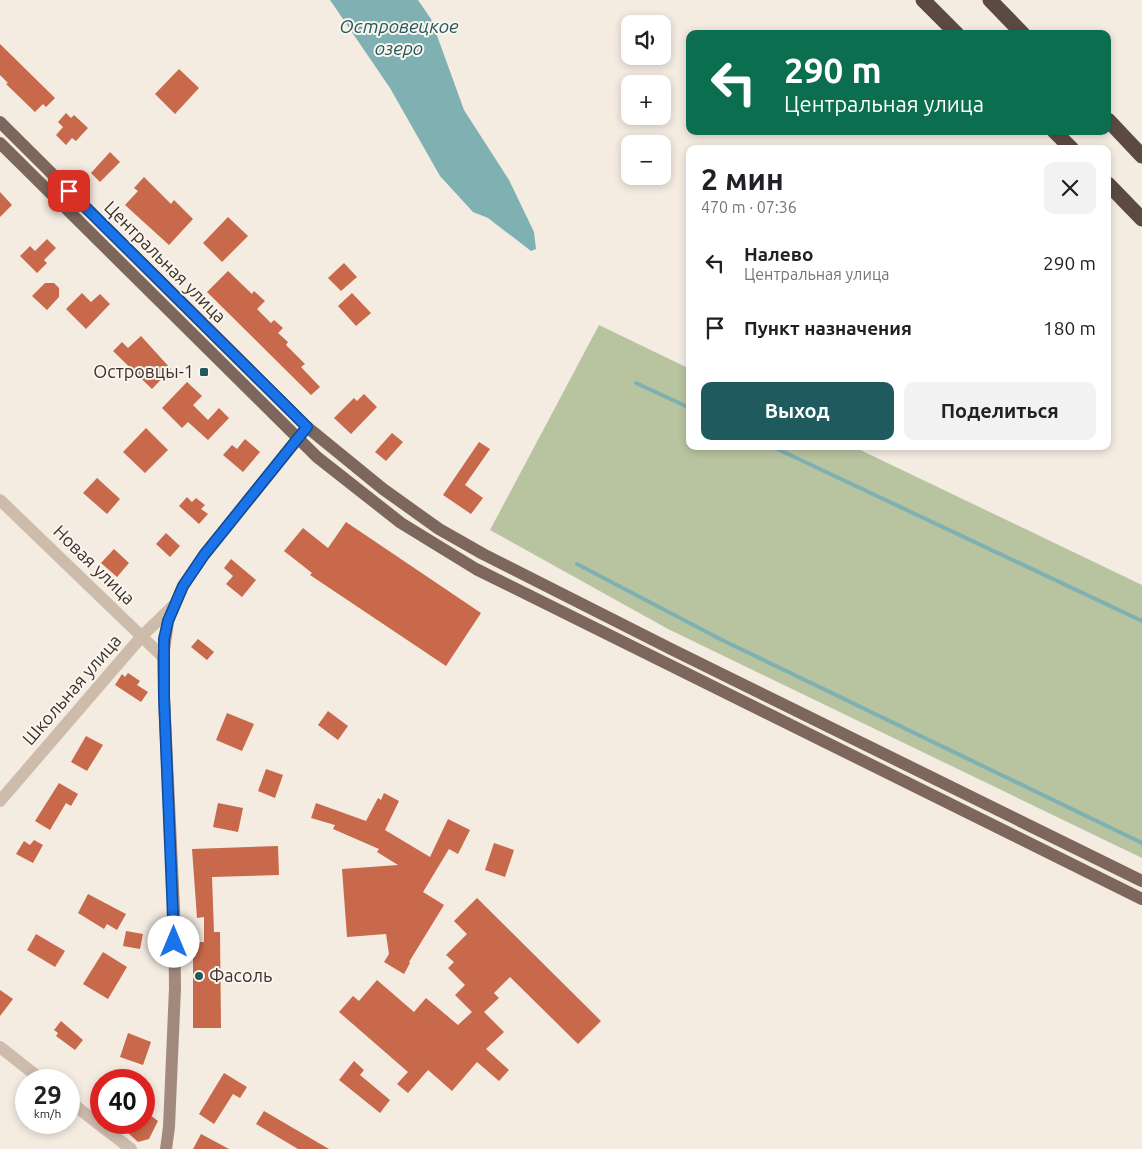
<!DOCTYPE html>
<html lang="ru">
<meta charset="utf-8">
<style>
:root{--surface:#fff;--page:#f2f2f2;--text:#202124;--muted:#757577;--accent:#1f5a5e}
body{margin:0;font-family:Ubuntu,sans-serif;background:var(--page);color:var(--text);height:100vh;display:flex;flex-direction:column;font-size:19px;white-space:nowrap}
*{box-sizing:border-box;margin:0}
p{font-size:16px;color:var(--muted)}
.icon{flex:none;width:28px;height:28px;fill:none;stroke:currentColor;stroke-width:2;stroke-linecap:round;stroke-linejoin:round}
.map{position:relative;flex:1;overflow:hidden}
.drawer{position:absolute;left:686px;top:145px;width:425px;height:305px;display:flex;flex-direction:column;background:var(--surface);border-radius:10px;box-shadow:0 2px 8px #0003}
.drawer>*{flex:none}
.hud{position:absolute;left:686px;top:30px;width:425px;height:105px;border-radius:10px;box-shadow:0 2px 8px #0003;background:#0b6e4f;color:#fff;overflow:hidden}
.buttons{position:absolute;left:621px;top:15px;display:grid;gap:10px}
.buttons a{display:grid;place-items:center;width:50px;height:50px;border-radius:10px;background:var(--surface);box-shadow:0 2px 8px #0003;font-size:25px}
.speed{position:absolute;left:15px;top:1069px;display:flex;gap:10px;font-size:25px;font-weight:700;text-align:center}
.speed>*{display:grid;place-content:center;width:65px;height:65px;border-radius:50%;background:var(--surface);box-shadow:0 2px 8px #0003;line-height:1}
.speed small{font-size:12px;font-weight:400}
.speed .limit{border:8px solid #d22;background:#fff;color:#111}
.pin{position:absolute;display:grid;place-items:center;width:42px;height:42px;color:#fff;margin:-21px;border-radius:10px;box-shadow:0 2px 8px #0006}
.me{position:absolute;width:55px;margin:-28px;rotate:0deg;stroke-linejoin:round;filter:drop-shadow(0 0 4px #0008)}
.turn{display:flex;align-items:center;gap:18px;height:105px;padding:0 15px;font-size:22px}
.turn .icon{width:65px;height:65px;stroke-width:2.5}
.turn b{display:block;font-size:35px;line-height:42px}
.round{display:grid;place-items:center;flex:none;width:52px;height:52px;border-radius:10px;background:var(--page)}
.head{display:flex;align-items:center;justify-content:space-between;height:85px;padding:0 15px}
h1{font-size:30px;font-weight:600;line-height:38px}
.button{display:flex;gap:10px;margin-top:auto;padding:10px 15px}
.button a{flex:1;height:58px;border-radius:10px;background:var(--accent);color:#fff;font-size:20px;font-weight:600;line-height:58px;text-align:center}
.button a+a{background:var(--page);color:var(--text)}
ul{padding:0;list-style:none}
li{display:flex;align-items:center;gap:15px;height:65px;padding:0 15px}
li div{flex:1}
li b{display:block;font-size:19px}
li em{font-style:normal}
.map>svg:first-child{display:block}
.green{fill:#b8c4a0}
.water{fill:#7fb0b2}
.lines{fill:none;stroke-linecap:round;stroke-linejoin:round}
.stream{stroke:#7fb0b2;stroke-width:4}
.building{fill:#c8694b}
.street{stroke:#cdbbac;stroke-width:12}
.secondary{stroke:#a18a7d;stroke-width:12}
.primary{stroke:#7d675c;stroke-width:12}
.highway{stroke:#5c4a42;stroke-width:15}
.route-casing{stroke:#114b97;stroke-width:12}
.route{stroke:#1a73e8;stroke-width:9}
.poi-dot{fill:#1f5a5e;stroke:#fbf5ee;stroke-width:2}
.labels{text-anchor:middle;stroke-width:4;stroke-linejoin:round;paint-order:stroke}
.street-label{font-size:18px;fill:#3b302b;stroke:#fbf5ee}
.poi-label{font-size:18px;fill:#3b302b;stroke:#fbf5ee;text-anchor:end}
.water-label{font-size:19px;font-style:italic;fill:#1f5a5e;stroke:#fbf5ee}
</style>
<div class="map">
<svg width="1142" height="1149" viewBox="0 0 1142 1149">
<rect width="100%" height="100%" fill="#f4ebe1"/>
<path class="green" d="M599,325L690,369V446H852L1142,585V858L668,629L490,530Z"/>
<path class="water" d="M330,0H418L431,19L464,110L509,180L534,232L536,249L531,251L488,218L473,212L440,176L390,88Z"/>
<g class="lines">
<g class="stream">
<path d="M636,383L690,408"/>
<path d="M771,446L1142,621"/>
<path d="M577,564L720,639L1142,843"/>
</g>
</g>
<g class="building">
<path d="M0,44L55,98L46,107L43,104L35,112L6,84L8,83L0,75Z"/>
<path d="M179,69L199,88L175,114L155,94Z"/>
<path d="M66,113L71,118L74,115L88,128L76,141L72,138L66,145L56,135L63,127L58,122Z"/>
<path d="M110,152L120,162L100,182L91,173Z"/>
<path d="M144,177L171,204L174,200L193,219L169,245L125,205L138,191L134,188Z"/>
<path d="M0,192L12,205L0,217Z"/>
<path d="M228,217L248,236L222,262L203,243Z"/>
<path d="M47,239L56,248L44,260L47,263L37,273L20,256L30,246L35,251Z"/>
<path d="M344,263L357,277L341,291L328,278Z"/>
<path d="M228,271L252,294L254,291L265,301L257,309L271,323L274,320L283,328L278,333L288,342L286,345L305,364L301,367L320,387L311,395L207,292Z"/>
<path d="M45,283H54L59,288V297L47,310L32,296Z"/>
<path d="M82,293L91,302L100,294L110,304L86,329L66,309Z"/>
<path d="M352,293L371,313L356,326L338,306Z"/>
<path d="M141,336L171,369L152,389L113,351L122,342L128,348Z"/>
<path d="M187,382L202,396L193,405L208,420L219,408L229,418L208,440L188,422L182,428L162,408Z"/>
<path d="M364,394L377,407L351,434L334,418L354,398L357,401Z"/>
<path d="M146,428L168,450L145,473L123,452Z"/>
<path d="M392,433L403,442L386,461L375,452Z"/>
<path d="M245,439L260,452L243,472L223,455L232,445L237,449Z"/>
<path d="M479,442L490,449L465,485L483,498L471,514L443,495Z"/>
<path d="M97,478L120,499L107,514L83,493Z"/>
<path d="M187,497L192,502L196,498L205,505L201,509L208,514L199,524L179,506Z"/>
<path d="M346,522L481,613L446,666L310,575L312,573L284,551L303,528L328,548Z"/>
<path d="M166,533L180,546L170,557L156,544Z"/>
<path d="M114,549L129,563L117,577L101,563Z"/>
<path d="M231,559L256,580L242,597L226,584L233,576L224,568Z"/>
<path d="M198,639L214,652L207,660L191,647Z"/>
<path d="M128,673L140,681L137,685L148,692L141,702L115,685L122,674L125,677Z"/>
<path d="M328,711L348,726L338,740L318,725Z"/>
<path d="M227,713L254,724L242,751L216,740Z"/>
<path d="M86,736L103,745L87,771L71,762Z"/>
<path d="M266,769L283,775L275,798L258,791Z"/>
<path d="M59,783L78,794L71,806L66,803L50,830L35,821Z"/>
<path d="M384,793L399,801L385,830L430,857L448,819L470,830L458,854L449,849L423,892L444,905L409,962L410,963L404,974L384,962L389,954L386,934L347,937L342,869L398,865L377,852L379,849L333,829L335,825L311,818L316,803L366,821L378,798L381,800Z"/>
<path d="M218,803L243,808L238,832L213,827Z"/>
<path d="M34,840L43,845L33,863L16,854L24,841L30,845Z"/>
<path d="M494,843L514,850L505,877L485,870Z"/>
<path d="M278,846L279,875L212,877L214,932H220L221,1028H193V942H204V917L197,918L192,849Z"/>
<path d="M88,894L126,914L117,930L107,924L104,929L78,913Z"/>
<path d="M477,898L601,1021L578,1044L510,977L494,993L499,998L484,1012L504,1032L486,1049L509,1070L499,1081L477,1062L452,1091L428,1070L408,1093L397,1084L408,1072L339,1012L353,996L359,1001L377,980L414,1012L426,998L458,1025L472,1012L455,995L465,985L448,968L454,962L446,955L467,934L454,921Z"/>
<path d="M126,931L143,934L140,949L123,946Z"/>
<path d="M36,934L65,951L55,967L27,950Z"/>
<path d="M103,952L127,967L108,999L83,984Z"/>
<path d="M0,990L13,999L0,1016Z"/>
<path d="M61,1021L83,1040L75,1050L56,1036L58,1033L54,1030Z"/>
<path d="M128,1033L151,1042L143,1065L120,1057Z"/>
<path d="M354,1061L364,1070L360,1075L390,1100L380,1113L339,1080Z"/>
<path d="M224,1073L247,1087L240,1098L233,1094L214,1124L199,1114Z"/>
<path d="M144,1094L154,1098L150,1115L158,1121L149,1139L138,1142L116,1122H144Z"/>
<path d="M264,1111L329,1149H298L256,1124Z"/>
<path d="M201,1134L229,1149H193Z"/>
</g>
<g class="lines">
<g class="street">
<path d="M0,500L163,657"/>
<path d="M0,801L142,636L174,605"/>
<path d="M0,1047L42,1080"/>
<path d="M69,1101L131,1149"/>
</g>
<path class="secondary" d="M166,1149L169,1127L175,988L174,909L164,697L163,657L168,621L183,586L204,555L307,427"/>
<g class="primary">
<path d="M0,122L307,427L383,489L439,529L483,554L673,650L1142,881"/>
<path d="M0,143L317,457L401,523L476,569L1142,899"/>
</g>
<g class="highway">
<path d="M923,0L957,34"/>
<path d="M990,0L1023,34"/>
<path d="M1108,120L1142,156"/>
<path d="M1054,131L1072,149"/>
<path d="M1108,184L1142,219"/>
</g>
</g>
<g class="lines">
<g class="route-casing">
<path id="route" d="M69,191L307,427L204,555L183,586L168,621L164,639V697L174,942"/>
</g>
<use href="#route" class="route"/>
</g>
<g class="poi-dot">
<rect x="199" y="367" width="10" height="10" rx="2.5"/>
<circle cx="199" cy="976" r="5"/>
</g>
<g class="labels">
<g class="street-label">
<text transform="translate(165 262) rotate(45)" y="6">Центральная улица</text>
<text transform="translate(94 565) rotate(44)" y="6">Новая улица</text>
<text transform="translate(72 690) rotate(-49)" y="6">Школьная улица</text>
</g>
<g class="poi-label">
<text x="194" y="378">Островцы-1</text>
<text x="209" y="982" text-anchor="start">Фасоль</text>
</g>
<g class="water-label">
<text x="399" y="33">Островецкое<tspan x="399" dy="22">озеро</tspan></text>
</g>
</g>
</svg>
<div class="buttons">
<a><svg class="icon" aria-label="sound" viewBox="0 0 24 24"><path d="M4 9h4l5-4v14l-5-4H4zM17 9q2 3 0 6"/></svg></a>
<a>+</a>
<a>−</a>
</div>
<div class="speed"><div>29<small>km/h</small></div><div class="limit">40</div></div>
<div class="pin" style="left:69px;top:191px;background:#d93025"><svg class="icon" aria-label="arrive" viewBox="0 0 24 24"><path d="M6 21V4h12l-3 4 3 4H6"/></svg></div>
<svg class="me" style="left:174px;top:942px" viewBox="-20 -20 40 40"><circle r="19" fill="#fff"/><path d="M0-13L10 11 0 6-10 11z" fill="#1a73e8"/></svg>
<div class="hud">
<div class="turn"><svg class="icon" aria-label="left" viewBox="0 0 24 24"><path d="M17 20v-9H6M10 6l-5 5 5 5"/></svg><div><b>290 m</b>Центральная улица</div></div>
</div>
<section class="drawer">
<div class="head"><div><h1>2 мин</h1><p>470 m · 07:36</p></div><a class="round"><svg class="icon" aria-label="close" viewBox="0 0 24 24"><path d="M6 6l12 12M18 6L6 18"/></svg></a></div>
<ul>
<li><svg class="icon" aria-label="left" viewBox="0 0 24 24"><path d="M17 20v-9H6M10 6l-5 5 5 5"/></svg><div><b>Налево</b><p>Центральная улица</p></div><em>290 m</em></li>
<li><svg class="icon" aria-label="arrive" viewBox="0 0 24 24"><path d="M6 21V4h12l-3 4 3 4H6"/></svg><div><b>Пункт назначения</b></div><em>180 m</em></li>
</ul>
<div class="button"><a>Выход</a><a>Поделиться</a></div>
</section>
</div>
